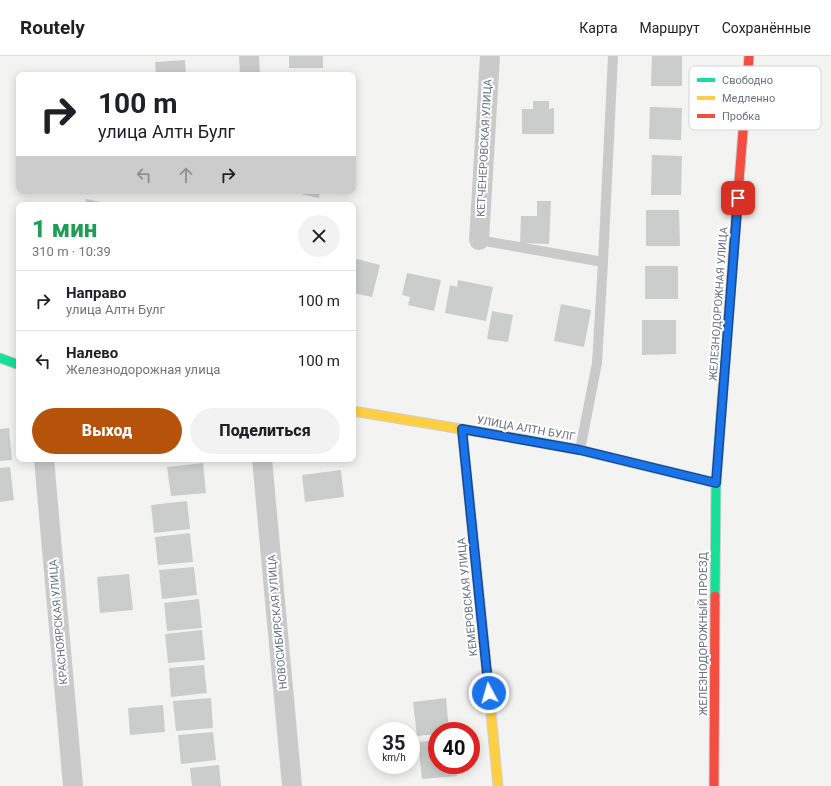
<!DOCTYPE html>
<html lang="ru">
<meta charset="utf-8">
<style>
:root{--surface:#fff;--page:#f2f2f2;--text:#202124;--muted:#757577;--line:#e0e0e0;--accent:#b45309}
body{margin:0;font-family:Roboto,sans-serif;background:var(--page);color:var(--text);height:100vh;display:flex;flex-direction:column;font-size:15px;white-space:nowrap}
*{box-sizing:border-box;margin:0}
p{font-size:13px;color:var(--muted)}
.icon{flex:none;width:22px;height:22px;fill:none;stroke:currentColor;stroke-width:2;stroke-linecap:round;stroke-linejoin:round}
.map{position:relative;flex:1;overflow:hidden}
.side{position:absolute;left:16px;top:146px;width:340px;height:260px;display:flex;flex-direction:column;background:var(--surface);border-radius:8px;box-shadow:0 2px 10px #0003}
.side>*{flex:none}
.hud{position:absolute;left:16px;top:16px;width:340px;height:122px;border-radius:8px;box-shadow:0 2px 10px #0003;background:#fff;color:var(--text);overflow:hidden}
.speed{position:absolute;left:368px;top:666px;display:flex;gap:8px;font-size:20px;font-weight:700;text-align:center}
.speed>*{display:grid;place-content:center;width:52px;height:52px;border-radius:50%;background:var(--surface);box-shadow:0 2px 10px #0003;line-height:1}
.speed small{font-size:10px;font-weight:400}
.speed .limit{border:6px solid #d22;background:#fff;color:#111}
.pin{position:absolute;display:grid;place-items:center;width:34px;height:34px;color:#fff;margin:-17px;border-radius:8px;box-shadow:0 2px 6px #0006}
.me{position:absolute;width:44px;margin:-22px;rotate:354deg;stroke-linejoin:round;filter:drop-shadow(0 0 3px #0008)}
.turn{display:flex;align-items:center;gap:14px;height:84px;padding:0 16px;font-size:18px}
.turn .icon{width:52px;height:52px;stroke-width:2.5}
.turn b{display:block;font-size:28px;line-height:34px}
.lanes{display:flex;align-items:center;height:38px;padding:0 16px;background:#0003;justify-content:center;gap:20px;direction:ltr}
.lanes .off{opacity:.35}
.round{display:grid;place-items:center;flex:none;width:42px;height:42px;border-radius:21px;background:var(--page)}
.summary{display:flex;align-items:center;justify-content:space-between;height:68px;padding:0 16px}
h1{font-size:24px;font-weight:800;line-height:30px;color:#1e9e55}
.action{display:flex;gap:8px;margin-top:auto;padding:8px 16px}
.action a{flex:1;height:46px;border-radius:24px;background:var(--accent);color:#fff;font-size:16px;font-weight:800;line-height:46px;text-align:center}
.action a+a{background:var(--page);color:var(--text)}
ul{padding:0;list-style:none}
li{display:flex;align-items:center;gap:12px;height:60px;padding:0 16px;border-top:1px solid var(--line)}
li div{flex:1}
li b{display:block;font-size:15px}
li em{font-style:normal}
header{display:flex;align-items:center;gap:24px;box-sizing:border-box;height:56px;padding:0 20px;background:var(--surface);border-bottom:1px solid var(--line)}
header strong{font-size:19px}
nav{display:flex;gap:22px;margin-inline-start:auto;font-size:14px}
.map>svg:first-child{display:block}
.building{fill:#cbcdcd}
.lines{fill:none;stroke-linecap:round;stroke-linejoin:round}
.fast-casing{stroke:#cfd0d0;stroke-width:11}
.slow-casing{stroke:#cfd0d0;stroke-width:11}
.jam-casing{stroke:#cfd0d0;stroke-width:11}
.lane{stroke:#cacacb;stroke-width:10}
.street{stroke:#cacacb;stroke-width:20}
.fast{stroke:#16e098;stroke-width:9}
.slow{stroke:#ffcf43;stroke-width:9}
.jam{stroke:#f24e42;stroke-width:9}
.route-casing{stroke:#114b97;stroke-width:10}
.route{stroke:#1a73e8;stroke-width:7}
.labels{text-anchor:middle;stroke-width:4;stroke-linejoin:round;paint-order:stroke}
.street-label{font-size:11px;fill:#67717f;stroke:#fff}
.key{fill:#fff;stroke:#d1d4d9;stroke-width:1}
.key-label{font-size:11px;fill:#67717f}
</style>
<header>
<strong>Routely</strong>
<nav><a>Карта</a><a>Маршрут</a><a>Сохранённые</a></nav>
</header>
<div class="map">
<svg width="831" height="730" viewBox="0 0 831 730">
<rect width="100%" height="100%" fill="#f3f4f2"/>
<g class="building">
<rect x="289" y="0" width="34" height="12"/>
<path d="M652,0H682V30H651Z"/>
<path d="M185,4L186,19H156L155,6Z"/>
<path d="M533,45H549V53L554,52V78H522V53H533Z"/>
<path d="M650,51L682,52L681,84L649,83Z"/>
<path d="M652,99L682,100L681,139H651Z"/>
<path d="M287,135H320L319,142Z"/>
<path d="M86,143L111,148V149H85Z"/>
<path d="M537,145H551L549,188L520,187L521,160H537Z"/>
<path d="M646,154H679L680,190H646Z"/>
<path d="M353,202L380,209L372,241L353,237Z"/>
<rect x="645" y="210" width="33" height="33"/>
<path d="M407,217L441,224L434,255L408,249L410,241L402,239Z"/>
<path d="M458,224L493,231L486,265L445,257L450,229L457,231Z"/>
<path d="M561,248L591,254L584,291L554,285Z"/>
<path d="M492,255L513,259L508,286L487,283Z"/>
<path d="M642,264H676V298L642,299Z"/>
<path d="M9,372L12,404L0,405V373Z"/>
<path d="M203,407L206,437L171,440L167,411Z"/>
<path d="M10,411L14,444L0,446V412Z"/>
<path d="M341,414L344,441L305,446L302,419Z"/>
<path d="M187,445L190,473L154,477L151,449Z"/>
<path d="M190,477L193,506L158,509L155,481Z"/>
<path d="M194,511L197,539L162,543L159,514Z"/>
<path d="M129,518L133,554L100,557L97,521Z"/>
<path d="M199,543L202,572L167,575L164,547Z"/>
<path d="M202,574L205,604L168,607L165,578Z"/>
<path d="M204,609L207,637L171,641L169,612Z"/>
<path d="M211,642L213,672L176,675L173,645Z"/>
<path d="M446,642L449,675H437V678L417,680L413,646Z"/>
<path d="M163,649L165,676L130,679L128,652Z"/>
<path d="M213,676L216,704L181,708L178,679Z"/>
<path d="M437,684V709H456L457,720L422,723L418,686Z"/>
<path d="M219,709L221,730H192L190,712Z"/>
</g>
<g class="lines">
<g class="fast-casing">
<g id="fast">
<path d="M0,302L19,309"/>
<path d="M521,383L580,394L716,427"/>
<path d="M715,540L716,427L721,359"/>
</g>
</g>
<g class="slow-casing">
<g id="slow">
<path d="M353,355L521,383"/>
<path d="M721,359L733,201"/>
<path d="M487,616L498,730"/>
</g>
</g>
<g class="jam-casing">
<g id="jam">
<path d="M733,201L749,0"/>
<path d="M462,373L487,616"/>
<path d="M714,730L715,540"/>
</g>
</g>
<g class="lane">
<path d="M479,184L603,206L597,307L580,394"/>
<path d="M603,206L613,0"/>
</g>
<g class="street">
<path d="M249,0L250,19"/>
<path d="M479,184L490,0"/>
<path d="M44,403L73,730"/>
<path d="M262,403L292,730"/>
</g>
<use href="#fast" class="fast"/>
<use href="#slow" class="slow"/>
<use href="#jam" class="jam"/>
</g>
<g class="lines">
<g class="route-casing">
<path id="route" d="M489,637L462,373L580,394L716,427L738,142"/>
</g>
<use href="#route" class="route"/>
</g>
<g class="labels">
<g class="street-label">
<text transform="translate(484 92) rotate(-87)" y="4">КЕТЧЕНЕРОВСКАЯ УЛИЦА</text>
<text transform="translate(718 248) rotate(-86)" y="4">ЖЕЛЕЗНОДОРОЖНАЯ УЛИЦА</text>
<text transform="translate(526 372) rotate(10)" y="4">УЛИЦА АЛТН БУЛГ</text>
<text transform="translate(467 541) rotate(-96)" y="4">КЕМЕРОВСКАЯ УЛИЦА</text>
<text transform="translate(58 566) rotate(-95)" y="4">КРАСНОЯРСКАЯ УЛИЦА</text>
<text transform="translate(277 566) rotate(-95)" y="4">НОВОСИБИРСКАЯ УЛИЦА</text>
<text transform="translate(703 578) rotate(-90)" y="4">ЖЕЛЕЗНОДОРОЖНЫЙ ПРОЕЗД</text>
</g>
</g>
<rect x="689" y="10" width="132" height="64" rx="6" class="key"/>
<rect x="697" y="22" width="18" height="4" fill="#16e098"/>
<rect x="697" y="40" width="18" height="4" fill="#ffcf43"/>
<rect x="697" y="58" width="18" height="4" fill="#f24e42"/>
<g class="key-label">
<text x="722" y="28">Свободно</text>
<text x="722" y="46">Медленно</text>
<text x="722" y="64">Пробка</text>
</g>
</svg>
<div class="speed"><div>35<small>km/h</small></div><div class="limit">40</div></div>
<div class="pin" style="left:738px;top:142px;background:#d93025"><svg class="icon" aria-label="arrive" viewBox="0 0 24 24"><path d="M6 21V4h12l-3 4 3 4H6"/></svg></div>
<svg class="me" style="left:489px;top:637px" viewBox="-20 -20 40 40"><circle r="17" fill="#1a73e8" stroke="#fff" stroke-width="3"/><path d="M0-11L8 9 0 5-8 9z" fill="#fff"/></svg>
<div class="hud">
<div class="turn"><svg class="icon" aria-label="right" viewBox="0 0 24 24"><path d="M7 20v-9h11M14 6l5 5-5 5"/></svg><div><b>100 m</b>улица Алтн Булг</div></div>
<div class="lanes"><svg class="icon off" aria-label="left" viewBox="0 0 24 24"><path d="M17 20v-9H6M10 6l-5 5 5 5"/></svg><svg class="icon off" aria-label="ahead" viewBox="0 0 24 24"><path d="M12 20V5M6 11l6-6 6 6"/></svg><svg class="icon" aria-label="right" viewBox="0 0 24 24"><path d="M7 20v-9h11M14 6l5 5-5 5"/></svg></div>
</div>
<section class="side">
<div class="summary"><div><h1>1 мин</h1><p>310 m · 10:39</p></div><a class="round"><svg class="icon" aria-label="close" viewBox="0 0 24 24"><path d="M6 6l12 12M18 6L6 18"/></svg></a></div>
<ul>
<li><svg class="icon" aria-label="right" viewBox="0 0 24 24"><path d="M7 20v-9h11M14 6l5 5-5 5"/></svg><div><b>Направо</b><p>улица Алтн Булг</p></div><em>100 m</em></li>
<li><svg class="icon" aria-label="left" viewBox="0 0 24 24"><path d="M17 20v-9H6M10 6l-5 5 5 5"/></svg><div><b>Налево</b><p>Железнодорожная улица</p></div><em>100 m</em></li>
</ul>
<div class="action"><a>Выход</a><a>Поделиться</a></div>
</section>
</div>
